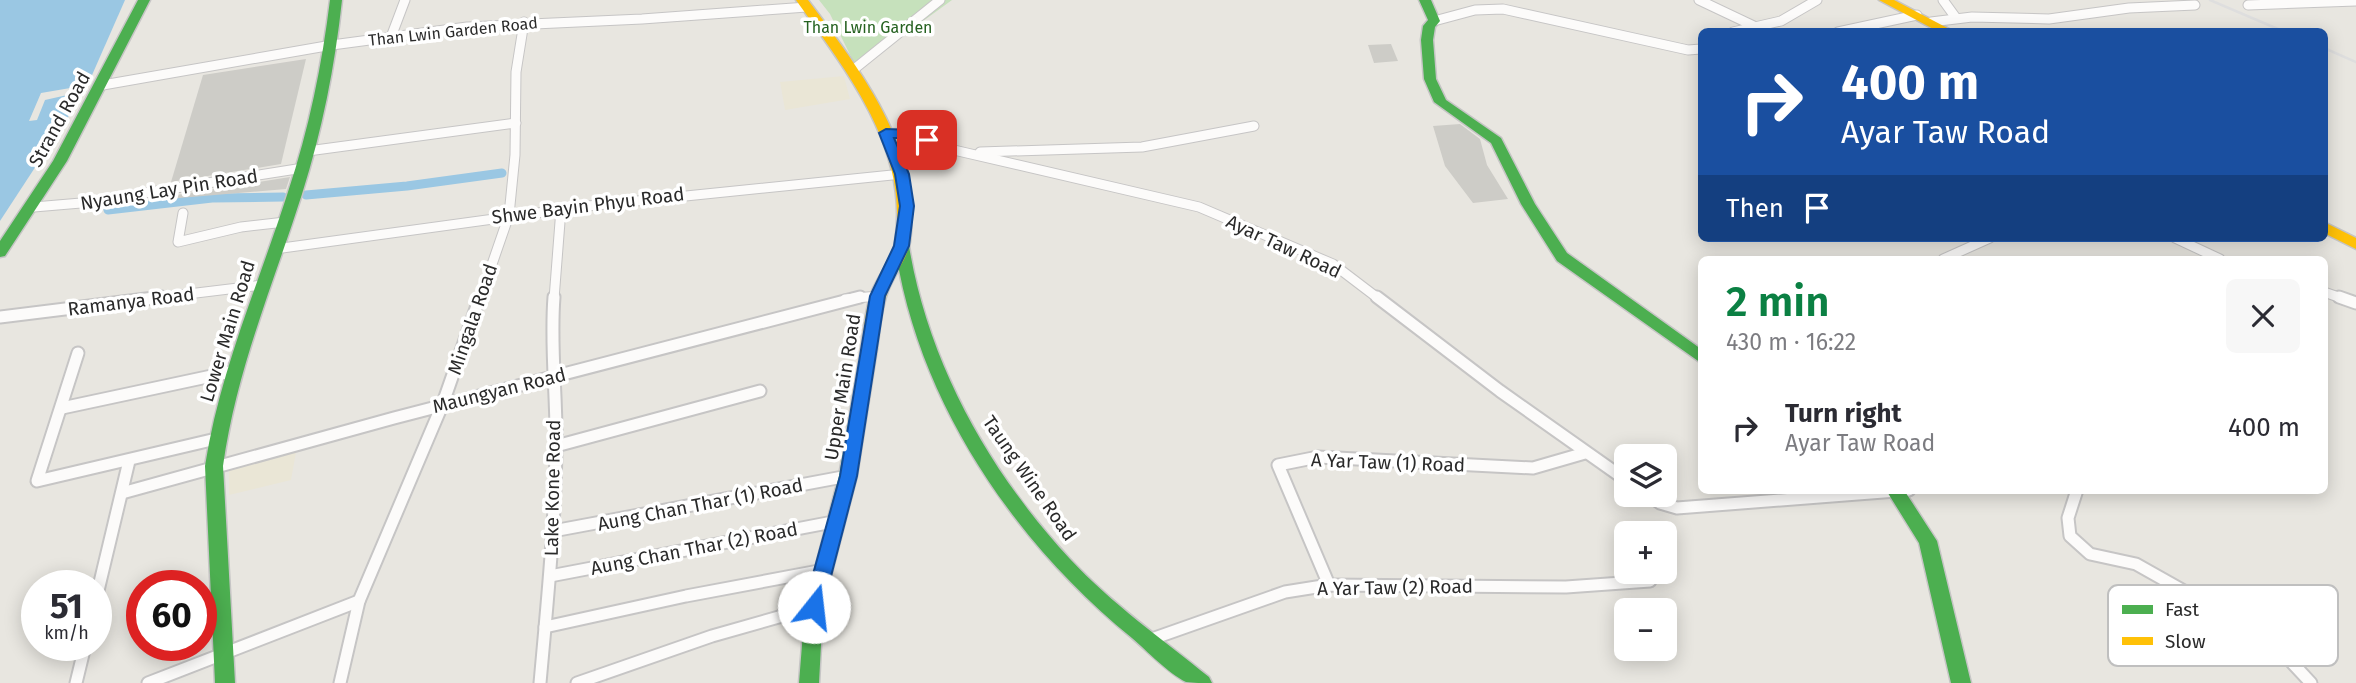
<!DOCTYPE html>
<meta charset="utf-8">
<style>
:root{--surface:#fff;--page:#f7f7f7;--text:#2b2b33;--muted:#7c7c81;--accent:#0b8043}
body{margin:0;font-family:"Fira Sans",sans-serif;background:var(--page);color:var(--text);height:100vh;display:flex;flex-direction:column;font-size:26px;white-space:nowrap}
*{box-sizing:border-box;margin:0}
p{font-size:23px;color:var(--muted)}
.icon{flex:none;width:38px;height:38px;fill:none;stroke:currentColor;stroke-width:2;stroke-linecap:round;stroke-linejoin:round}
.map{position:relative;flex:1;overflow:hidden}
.sheet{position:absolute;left:1698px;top:256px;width:630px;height:238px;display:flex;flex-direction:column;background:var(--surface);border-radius:10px;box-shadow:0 4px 18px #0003}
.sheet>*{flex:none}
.banner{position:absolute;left:1698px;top:28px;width:630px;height:214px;border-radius:10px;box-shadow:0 4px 18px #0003;background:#1a4fa0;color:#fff;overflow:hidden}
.fabs{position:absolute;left:1614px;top:444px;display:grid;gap:14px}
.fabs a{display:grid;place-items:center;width:63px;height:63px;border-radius:10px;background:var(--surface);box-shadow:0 4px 18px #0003;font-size:35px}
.speed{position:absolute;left:21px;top:570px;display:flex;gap:14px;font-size:35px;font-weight:700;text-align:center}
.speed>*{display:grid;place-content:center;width:91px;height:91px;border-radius:50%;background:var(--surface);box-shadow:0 4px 18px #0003;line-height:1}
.speed small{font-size:18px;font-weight:400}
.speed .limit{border:10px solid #d22;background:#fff;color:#111}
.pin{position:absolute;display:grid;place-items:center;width:60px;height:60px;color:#fff;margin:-30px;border-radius:14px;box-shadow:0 4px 10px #0006}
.me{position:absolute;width:77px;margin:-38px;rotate:16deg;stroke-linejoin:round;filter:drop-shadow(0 0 5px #0008)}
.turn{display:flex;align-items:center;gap:24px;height:147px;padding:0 28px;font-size:32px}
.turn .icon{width:91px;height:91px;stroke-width:2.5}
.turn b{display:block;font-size:49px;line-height:60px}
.then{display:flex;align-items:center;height:66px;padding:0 28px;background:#0003;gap:14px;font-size:26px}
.round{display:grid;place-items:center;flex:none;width:74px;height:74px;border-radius:10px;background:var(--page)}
.summary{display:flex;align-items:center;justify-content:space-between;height:119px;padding:0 28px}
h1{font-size:42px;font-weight:600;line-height:52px;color:var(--accent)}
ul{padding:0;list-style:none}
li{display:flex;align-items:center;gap:21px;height:105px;padding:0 28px}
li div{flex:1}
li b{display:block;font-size:26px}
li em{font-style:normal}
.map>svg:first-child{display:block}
.education{fill:#eae6d6}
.green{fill:#c6e1bc}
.water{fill:#9ac7e3}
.pier{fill:#e8e6e0}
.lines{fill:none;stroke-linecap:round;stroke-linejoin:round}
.canal{stroke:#9ac7e3;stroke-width:9}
.building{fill:#cdccc7}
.street-far1-casing{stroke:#c6c5c5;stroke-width:11}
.street-casing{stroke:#c6c5c5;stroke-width:15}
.fast-casing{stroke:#c6c5c5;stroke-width:3}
.slow-casing{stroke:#c6c5c5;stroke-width:3}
.street-far1{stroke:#fcfbfa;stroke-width:9}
.street{stroke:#fcfbfa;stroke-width:11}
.fast{fill:#4caf50;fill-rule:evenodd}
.slow{fill:#ffc107;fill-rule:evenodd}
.rail{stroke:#dedede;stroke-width:2.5}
.route{fill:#1a73e8;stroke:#114b97;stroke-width:2}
.labels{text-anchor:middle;stroke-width:7;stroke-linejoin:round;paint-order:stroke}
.far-park-label{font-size:16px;fill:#256120;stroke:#fff}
.far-street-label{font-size:16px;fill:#2a2a2a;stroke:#fff}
.street-label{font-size:19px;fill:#2a2a2a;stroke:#fff}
.key{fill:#fff;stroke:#bfbfbf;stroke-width:2}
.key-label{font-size:19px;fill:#2a2a2a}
</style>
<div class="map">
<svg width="2356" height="683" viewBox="0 0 2356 683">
<rect width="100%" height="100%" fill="#e8e6e0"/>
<g class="education">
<path d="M844,76L850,99L785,110L780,82Z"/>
<path d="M297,447L291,480L229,495V467Z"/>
</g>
<path class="green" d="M819,0H952L857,69L830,14Z"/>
<path class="water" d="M0,0H125L85,91L0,221Z"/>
<path class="pier" d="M88,85L85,91L45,100L37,120L29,121L41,93Z"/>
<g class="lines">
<g class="canal">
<path d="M306,195L407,186L502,173"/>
<path d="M108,210L212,198L283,197"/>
</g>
</g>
<g class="building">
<path d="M1391,44L1398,61L1374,63L1368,45Z"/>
<path d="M306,59L281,164L171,182L203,75Z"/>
<path d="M1460,124L1480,139L1487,165L1508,199L1473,203L1445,166L1433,126Z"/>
<path d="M290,177L286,189L168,199L170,196Z"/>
</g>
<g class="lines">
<g class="street-far1-casing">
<g id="street-far1">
<path d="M1699,0L1756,27"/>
<path d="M1943,0L1956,18"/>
<path d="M2248,5L2356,1"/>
<path d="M1434,21L1475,10L1503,9L1688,50L1701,49"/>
<path d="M1931,22L1972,17L2049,19L2129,8L2195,5"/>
<path d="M1733,32L1781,21L1817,0"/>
<path d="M1838,32L1917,15"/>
<path d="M391,37L405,0"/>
<path d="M853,70L940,0"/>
<path d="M103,85L332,45L467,27L642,19L807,7"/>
<path d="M886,133L913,134L941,147L1199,207L1333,264L1379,299"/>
<path d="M308,151L516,123"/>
<path d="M980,152L1142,147L1254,126"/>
<path d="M34,207L81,203L303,168"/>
<path d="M183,213L178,242L241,227L285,222"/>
<path d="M2175,238L2220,259"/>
<path d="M275,249L588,206L902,174"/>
<path d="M1943,259L1990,238"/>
<path d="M2324,292L2344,299"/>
<path d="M147,299L262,285"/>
<path d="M480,299L509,215L515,155L516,72L524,22"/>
<path d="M554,299L561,209"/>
<path d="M845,299L878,296"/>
</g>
</g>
<g class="street-casing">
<g id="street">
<path d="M1377,297L1500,391L1626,480"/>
<path d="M2339,297L2356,303"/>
<path d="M0,317L162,297"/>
<path d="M78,353L37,481L216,439"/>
<path d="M62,408L235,371"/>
<path d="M556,446L760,391"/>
<path d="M2077,490L2068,518L2070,536L2090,554L2136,564L2271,640L2311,683"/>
<path d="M122,493L394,418L860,297"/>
<path d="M1649,495L1660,503L1677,508L1909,490"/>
<path d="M553,531L848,476"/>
<path d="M550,576L838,521"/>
<path d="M1329,585L1278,465L1318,457L1533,468L1585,453"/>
<path d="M96,599L129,461"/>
<path d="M545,627L686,596L824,570"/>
<path d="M1149,640L1285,592L1329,585L1566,587L1650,581"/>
<path d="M76,683L85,646"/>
<path d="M148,683L359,601"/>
<path d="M340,683L359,601L443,403L480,297"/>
<path d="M540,683C547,605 555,526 556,447C557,397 550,347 554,297"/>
<path d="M577,683L712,636L814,607"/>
</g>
</g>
<g class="fast-casing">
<g id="fast">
<path d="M138,0H150L67,161L5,256L0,257V241L53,161Z"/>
<path d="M330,0H342C335,66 322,131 302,194C273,285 236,371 223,466L235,683H215L205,466C220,370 259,283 288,192C309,129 322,65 330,0Z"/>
<path d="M1419,0H1431L1440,21L1435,27L1433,40L1436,79L1446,100L1501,138L1535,204L1567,253L1701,349V363L1557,261L1521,204L1491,143L1434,102L1424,79L1421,40L1423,26L1428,20Z"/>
<path d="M902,241L909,246C928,363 990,473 1070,559C1112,604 1162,639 1209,677L1212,683C1204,683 1192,683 1186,682C1168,673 1147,651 1132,638C1013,541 917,400 895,246Z"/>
<path d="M869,343L877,349L857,476L823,607L819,683H799L805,607L839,476L861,349Z"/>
<path d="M1886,490H1904L1937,541L1971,683H1951L1919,543Z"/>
</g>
</g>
<g class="slow-casing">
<g id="slow">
<path d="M796,0H808C860,70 923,149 910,242C907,260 894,274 888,291C881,309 880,330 877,349L869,355L861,349C864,330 865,309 872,291C879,274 892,260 895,242C910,149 846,71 796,0Z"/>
<path d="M1879,0H1894L1955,32H1939Z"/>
<path d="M2324,222L2356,238V249L2324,233Z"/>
</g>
</g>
<use href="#street-far1" class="street-far1"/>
<use href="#street" class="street"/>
<use href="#fast" class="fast"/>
<use href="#slow" class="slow"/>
<g class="rail">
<path d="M2210,0L2285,32"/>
<path d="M2324,48L2356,62"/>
</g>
</g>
<path class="route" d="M886,129L913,130L934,140L927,145L911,138H894L909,174L914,206L909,246L885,296L857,476L823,607L821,613L814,615L807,613L804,607L840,476L870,296L894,246L900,206L895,174L879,133Z"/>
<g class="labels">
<g class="far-park-label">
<text x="868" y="33">Than Lwin Garden</text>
</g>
<g class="far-street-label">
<text transform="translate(453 31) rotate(-6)" y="6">Than Lwin Garden Road</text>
</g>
<g class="street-label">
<text transform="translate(59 119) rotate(-61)" y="7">Strand Road</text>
<text transform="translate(169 189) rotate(-9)" y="7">Nyaung Lay Pin Road</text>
<text transform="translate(588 205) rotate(-7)" y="7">Shwe Bayin Phyu Road</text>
<text transform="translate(1284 246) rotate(25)" y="7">Ayar Taw Road</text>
<text transform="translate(131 301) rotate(-7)" y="7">Ramanya Road</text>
<text transform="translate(472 319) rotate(-71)" y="7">Mingala Road</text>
<text transform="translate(227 331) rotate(-73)" y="7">Lower Main Road</text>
<text transform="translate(842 387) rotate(-81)" y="7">Upper Main Road</text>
<text transform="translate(499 390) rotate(-14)" y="7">Maungyan Road</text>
<text transform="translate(1388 462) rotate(2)" y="7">A Yar Taw (1) Road</text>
<text transform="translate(1030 478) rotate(55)" y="7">Taung Wine Road</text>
<text transform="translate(552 488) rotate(-89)" y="7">Lake Kone Road</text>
<text transform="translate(700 504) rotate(-11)" y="7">Aung Chan Thar (1) Road</text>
<text transform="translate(694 548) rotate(-11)" y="7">Aung Chan Thar (2) Road</text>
<text transform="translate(1395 587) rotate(-1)" y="7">A Yar Taw (2) Road</text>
</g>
</g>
<rect x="2108" y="585" width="230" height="81" rx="10" class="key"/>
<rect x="2122" y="605" width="31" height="9" fill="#4caf50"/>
<rect x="2122" y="637" width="31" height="8" fill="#ffc107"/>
<g class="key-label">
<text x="2165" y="616">Fast</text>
<text x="2165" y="648">Slow</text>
</g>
</svg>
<div class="fabs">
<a><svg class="icon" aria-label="layers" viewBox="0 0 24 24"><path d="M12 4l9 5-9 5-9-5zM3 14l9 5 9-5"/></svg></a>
<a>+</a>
<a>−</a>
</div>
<div class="speed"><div>51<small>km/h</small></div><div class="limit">60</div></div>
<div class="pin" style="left:927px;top:140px;background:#d93025"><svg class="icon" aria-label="arrive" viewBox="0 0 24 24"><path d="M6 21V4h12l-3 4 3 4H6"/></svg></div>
<svg class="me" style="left:814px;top:607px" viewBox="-20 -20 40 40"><circle r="19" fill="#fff"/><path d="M0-13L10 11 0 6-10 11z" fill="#1a73e8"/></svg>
<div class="banner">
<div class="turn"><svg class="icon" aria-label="right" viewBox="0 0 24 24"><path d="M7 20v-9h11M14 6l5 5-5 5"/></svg><div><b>400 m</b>Ayar Taw Road</div></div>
<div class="then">Then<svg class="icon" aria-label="arrive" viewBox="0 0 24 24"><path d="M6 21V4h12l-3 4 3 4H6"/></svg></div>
</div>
<section class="sheet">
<div class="summary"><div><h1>2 min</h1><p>430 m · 16:22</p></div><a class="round"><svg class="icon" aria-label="close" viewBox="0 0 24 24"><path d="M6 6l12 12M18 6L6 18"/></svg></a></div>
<ul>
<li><svg class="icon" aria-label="right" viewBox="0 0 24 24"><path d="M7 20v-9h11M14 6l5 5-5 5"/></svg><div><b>Turn right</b><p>Ayar Taw Road</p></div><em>400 m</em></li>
</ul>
</section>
</div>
